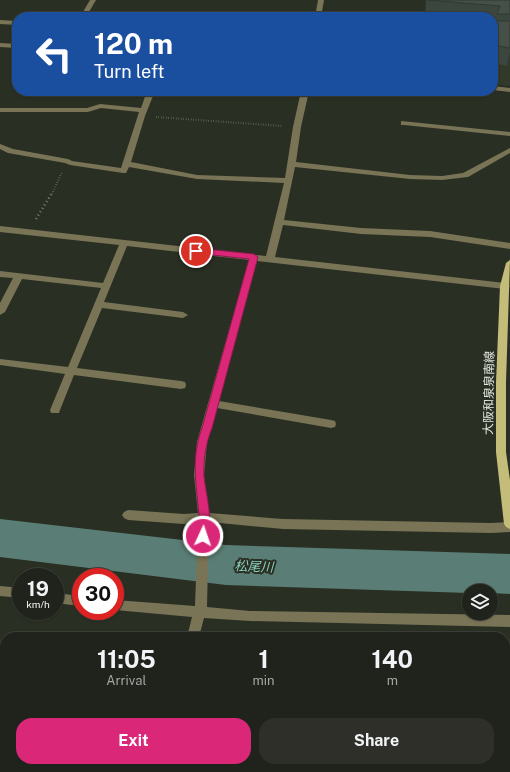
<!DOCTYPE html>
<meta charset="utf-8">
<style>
:root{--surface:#20231b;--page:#2d2f28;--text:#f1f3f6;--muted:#a2a4a3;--line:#3d403a;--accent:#db2777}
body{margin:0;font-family:"Public Sans","Noto Sans JP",sans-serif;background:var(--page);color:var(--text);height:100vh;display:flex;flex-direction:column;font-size:15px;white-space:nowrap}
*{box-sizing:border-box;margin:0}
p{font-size:13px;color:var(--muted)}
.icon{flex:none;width:22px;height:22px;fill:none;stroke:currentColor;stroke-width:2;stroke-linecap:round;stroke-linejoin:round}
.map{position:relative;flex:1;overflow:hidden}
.sheet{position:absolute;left:0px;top:632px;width:510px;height:140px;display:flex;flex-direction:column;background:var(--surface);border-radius:16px 16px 0 0;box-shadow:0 1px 3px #0004,0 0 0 1px var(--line)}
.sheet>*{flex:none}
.hud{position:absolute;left:12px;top:12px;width:486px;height:84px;border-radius:16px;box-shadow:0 1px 3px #0004,0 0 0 1px var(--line);background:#1a4fa0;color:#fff;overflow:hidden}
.buttons{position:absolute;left:462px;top:584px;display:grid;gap:8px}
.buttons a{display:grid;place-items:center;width:36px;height:36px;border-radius:50%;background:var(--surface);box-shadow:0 1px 3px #0004,0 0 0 1px var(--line);font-size:20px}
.speed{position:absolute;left:12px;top:568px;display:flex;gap:8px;font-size:20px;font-weight:700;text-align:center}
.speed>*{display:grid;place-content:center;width:52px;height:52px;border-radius:50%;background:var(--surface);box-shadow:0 1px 3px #0004,0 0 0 1px var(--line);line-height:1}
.speed small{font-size:10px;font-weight:400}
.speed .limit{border:6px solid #d22;background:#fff;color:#111}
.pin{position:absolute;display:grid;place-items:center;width:34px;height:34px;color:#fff;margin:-17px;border:2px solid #fff;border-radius:50%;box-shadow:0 1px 4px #0007}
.me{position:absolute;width:44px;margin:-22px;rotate:3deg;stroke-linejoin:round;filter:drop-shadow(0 0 3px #0008)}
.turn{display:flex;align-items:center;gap:14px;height:84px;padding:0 16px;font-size:18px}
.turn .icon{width:52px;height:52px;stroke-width:2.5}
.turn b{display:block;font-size:28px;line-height:34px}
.eta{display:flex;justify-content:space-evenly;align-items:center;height:68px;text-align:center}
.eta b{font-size:24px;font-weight:700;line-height:28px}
.action{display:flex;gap:8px;margin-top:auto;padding:8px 16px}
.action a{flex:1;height:46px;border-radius:16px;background:var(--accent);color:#fff;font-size:16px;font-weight:700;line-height:46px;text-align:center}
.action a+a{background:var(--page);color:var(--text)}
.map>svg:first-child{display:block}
.built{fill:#323929}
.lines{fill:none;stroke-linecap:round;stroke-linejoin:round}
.river{fill:#5a7e75;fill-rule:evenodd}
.path-far1{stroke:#7d8177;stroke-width:2;stroke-dasharray:0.5 2;stroke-linecap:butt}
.path{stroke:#7d8177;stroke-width:2.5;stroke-dasharray:1 3;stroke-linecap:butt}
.minor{fill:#787455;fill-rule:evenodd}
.major{fill:#c4bc79;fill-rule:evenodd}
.wall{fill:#3b463e}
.shaded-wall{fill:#303932}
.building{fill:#455148;stroke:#303932}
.route{fill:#db2777;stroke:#8e194d}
.labels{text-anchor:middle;stroke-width:4;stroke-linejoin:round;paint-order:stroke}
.street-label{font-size:12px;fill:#e5e8e1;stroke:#2a2f24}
.water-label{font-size:13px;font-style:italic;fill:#8bd0c0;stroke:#2a2f24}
</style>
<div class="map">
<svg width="510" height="772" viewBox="0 0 510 772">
<rect width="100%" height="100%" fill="#2a2f24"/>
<path class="built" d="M493,45L510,47V86L493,84Z"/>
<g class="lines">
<path class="river" d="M0,519L226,545L510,554V594L491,593V591H469V593L226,585L0,557Z"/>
<g class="path-far1">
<path d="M156,117L283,126"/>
<path d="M52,194L62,172"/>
</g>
<path class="path" d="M36,219L52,193"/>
<g class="minor">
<path d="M90,0H96L86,17H80Z"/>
<path d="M318,0H324L321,17H315Z"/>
<path d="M0,20L17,21V25L0,24Z"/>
<path d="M0,43L17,44V48L0,47Z"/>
<path d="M493,86L510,88V92L493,90Z"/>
<path d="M147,91H155L145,116L131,162L197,175L285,178L293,127L301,91H309L301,127L296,162L410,175L442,176L463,173L510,148V153L468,177L442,180L410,179L295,167L284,220L361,228L430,231L510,243V249L430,237L361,234L283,225L275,257L505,283L510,286L505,289L257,261L219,401L331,420L335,421L336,424L335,427L331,428L217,408L207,442L204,475L209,513L283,519L491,523L510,522V532L491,533L283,529L209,522L207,607L250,611L510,615V627L250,621L204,618L199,637H187L192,617L115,610V600L195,606L198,522L184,524L128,520L124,518L122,515L124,512L128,510L184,514L198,513L194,475L197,442L249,260L127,246L104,302L183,312L188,315L183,318L102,308L77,368L181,381L185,382L186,385L185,388L181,389L74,375L60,410L59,413H51L50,410L65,374L0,365V359L68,367L101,288L22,279L5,312L0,315V303L13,278L0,277V271L103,283L119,245L0,232V226L266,256L284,183L197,179L129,167L126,173H123L70,165L65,163L8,153L0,149V144L13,149L68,159L72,161L121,168L139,112L101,108L88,112H0V108H87L100,104L141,108Z"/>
<path d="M401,121L510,132V136L404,125H401Z"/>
<path d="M0,586L21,588V598L0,596Z"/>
<path d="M55,593L81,596V606L55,603Z"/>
<path d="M159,767H173L172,772H158Z"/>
</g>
<path class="major" d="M510,260L506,382V452L510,480V529L506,527L504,524L496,452V382L500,286L506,263Z"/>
</g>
<path class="wall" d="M426,0H510V58L507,66L493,63V17H425Z"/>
<path class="shaded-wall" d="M510,51V58L507,66Z"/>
<g class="building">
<path d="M427,0H510V14H497L500,6Z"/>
<path d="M495,18L496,21H510V48L493,45V22Z"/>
</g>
<path class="route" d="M196,248L254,254L258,257L212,428C206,443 203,460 204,477C206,494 214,524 207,539L203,541L200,539C196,532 200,522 199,515C196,483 191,458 202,428L249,259L194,253V249Z"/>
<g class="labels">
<g class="street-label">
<text transform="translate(489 393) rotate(-89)" y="4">大阪和泉泉南線</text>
</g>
<g class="water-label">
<text transform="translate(254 566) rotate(2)" y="5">松尾川</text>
</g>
</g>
</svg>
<div class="buttons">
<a><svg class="icon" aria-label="layers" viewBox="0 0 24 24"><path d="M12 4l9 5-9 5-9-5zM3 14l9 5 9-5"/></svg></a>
</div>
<div class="speed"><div>19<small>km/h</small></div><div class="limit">30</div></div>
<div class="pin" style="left:196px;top:251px;background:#d93025"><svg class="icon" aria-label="arrive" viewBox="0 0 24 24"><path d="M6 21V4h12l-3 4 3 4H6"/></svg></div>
<svg class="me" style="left:203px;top:536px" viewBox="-20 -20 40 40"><circle r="17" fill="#db2777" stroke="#fff" stroke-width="3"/><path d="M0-11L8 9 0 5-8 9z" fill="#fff"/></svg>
<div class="hud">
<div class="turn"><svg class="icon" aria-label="left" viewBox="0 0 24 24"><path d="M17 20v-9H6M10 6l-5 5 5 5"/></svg><div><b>120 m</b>Turn left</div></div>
</div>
<section class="sheet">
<div class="eta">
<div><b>11:05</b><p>Arrival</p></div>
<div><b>1</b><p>min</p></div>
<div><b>140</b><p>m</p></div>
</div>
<div class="action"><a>Exit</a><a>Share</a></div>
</section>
</div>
